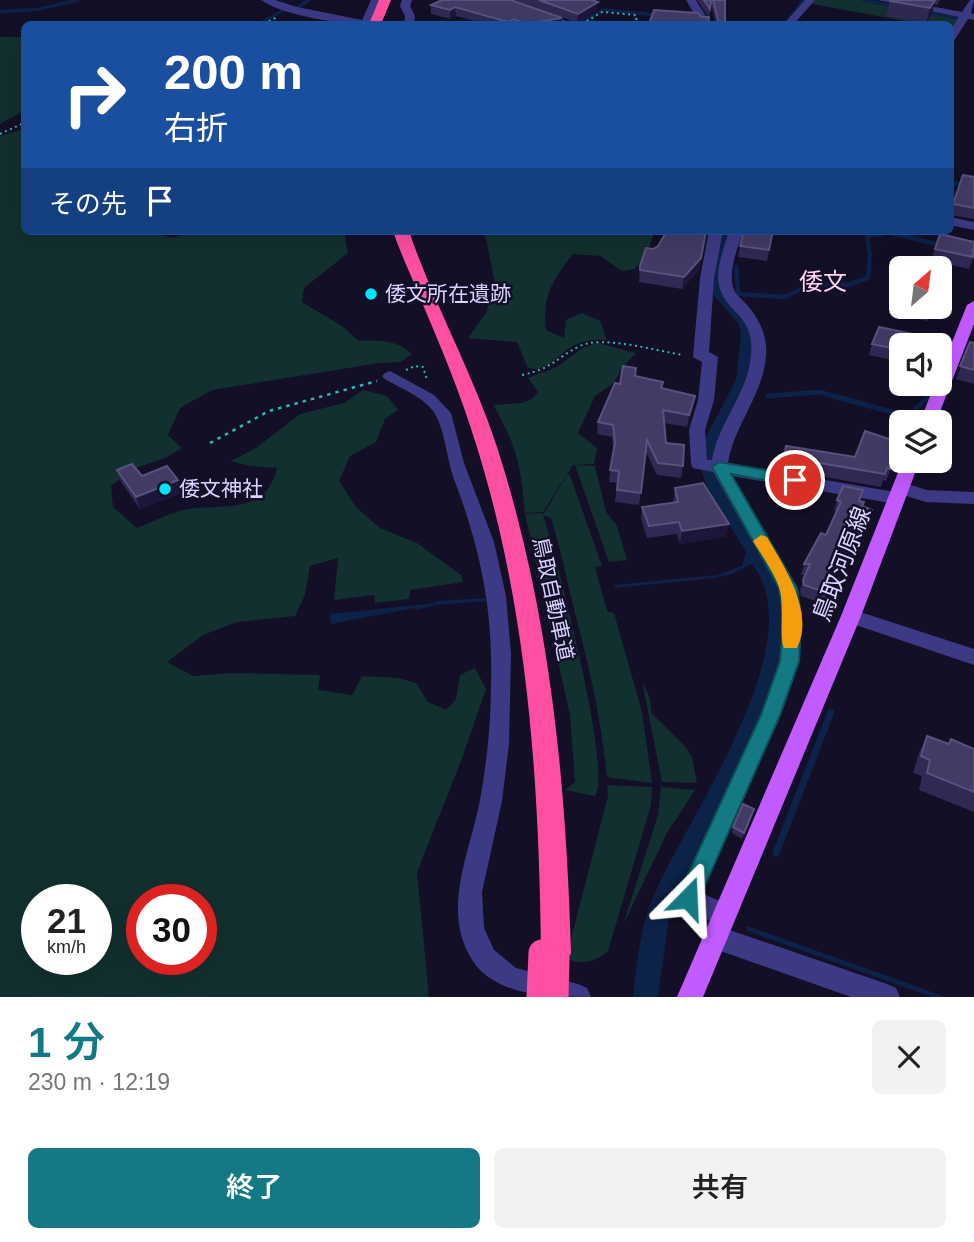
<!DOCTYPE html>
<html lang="ja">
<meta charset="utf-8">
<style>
:root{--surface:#fff;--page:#f2f2f2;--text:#222;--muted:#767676;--accent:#137a85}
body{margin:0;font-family:Helvetica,"Noto Sans JP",sans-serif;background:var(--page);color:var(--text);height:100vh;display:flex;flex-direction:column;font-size:26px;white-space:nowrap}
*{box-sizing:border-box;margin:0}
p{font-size:23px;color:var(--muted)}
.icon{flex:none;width:38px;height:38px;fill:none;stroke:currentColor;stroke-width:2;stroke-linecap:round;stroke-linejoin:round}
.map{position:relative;height:997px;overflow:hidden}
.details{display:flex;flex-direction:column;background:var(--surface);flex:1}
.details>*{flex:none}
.hud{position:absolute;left:21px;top:21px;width:933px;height:214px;border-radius:10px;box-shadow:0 7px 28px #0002;background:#1a4fa0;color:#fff;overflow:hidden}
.needle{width:46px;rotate:28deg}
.buttons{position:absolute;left:889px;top:256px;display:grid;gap:14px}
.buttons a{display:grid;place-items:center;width:63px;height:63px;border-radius:10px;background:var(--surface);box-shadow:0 7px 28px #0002;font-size:35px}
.speed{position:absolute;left:21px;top:884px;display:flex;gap:14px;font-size:35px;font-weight:700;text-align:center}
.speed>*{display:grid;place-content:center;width:91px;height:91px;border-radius:50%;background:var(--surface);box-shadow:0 7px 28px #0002;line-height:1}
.speed small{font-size:18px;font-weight:400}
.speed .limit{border:10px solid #d22;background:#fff;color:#111}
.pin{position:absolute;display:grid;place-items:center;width:60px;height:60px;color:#fff;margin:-30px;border:4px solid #fff;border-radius:50%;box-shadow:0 2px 7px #0007}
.me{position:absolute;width:77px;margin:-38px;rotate:21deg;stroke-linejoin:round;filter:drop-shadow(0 0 5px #0008)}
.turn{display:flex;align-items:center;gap:24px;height:147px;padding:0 28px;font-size:32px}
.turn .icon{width:91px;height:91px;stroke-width:2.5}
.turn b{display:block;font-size:49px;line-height:60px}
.then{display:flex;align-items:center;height:66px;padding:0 28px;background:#0003;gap:14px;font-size:26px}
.round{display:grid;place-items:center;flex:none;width:74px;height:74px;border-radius:10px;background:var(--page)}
.headline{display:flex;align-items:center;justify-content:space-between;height:119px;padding:0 28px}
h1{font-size:42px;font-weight:600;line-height:52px;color:var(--accent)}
.action{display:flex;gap:14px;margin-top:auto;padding:14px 28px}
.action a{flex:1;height:80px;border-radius:10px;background:var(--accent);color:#fff;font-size:28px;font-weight:600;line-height:80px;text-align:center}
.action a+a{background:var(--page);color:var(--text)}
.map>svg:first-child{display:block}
.green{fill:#12302f;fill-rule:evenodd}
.water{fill:#0c2248}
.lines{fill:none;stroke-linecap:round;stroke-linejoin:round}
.stream-far3{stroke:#0c2248;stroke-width:3.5}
.stream-far2{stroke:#0c2248;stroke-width:4.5}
.stream-far1{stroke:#0c2248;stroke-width:5}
.stream{stroke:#0c2248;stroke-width:7}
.path-far1{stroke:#2fb8b0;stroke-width:2;stroke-dasharray:2 3.5;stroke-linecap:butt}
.path{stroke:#2fb8b0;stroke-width:2.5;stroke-dasharray:3.5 5;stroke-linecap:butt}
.street{fill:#3d3a85;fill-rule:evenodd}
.primary{fill:#c25bff;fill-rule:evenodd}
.highway{fill:#ff4fa3;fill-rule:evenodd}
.highway-bridge{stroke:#ff4fa3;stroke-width:27}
.wall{fill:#312854}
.shaded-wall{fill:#1d163a}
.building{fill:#433a66;stroke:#5a527e;stroke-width:2}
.route{fill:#137a85;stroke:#0c4f56;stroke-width:2}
.slow{fill:#f59e0b}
.poi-dot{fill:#00e5ff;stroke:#130f26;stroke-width:2.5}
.labels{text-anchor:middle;stroke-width:5;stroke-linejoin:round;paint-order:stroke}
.poi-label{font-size:21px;fill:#d9d4ff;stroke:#130f26;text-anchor:start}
.street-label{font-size:21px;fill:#d9d4ff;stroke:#130f26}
.quarter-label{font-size:24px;fill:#ffd6f0;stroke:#130f26}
.near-street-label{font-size:24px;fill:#d9d4ff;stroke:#130f26}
</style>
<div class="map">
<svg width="974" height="997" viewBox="0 0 974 997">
<rect width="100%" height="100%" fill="#130f26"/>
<g class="green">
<path d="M815,0H869L962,17L953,30L950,24H921L812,4Z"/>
<path d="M0,37H24V111L0,124Z"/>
<path d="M24,129V231H145L170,238L208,231H344L348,253L304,288L302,302L342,326L359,341C379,340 397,340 412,354L401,362L379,363L212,390L180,408L168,435L182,448L165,458L133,469L111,486L113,507L137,528C152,522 168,514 183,510C221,502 265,518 277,468L250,466L231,461L256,448L300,414L344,403L363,390L387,396L398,410L385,419L376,442L350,456L339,481L356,507L380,528L417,543L461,575L463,582L410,590L409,599L375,603L374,595L334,600L338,558L310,566L305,595L295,616L237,622L203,635L167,662L193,676L231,673L320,675L318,690L352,695L362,676L398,678L416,683L428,702L446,710L456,699L460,675L475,668L486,689L461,761L417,872L429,997H0V136ZM37,900H96V959H37ZM142,900H201V959H142Z"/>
<path d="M482,231H655L648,251L635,269L622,271L600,256L573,254C553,280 542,295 546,330L564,338L566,320L582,313L600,321L607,340C595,339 584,340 573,346C558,354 547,373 528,368L517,342L468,338L486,313L495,284L486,239Z"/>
<path d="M598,343L636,353L622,368L614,383L595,396L578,433L597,448L594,464L573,465L543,512L525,513C521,467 517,445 493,405L522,403L532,399L538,392L528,378L557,367L584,347Z"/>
<path d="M575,465L595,466L606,512L617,526L627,560L609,562Z"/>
<path d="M567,475H570L602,566L595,567L607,611L614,613L642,712L652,783L607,777C601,718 590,670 575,613C567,581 561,550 551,518L543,515Z"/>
<path d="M543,513C543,516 552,544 554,552C563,588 612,773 595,796L565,790L575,782L570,715L525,514Z"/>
<path d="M642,681L649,696L652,714L685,746L692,757L697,783L662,782Z"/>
<path d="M607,785L652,787L651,805L608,951C595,962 581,966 566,958L608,796Z"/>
<path d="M661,787L695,790L667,833L623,925L658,815Z"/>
</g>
<g class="water">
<path d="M719,231H733L722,266L754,339L746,387L718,440L714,456L780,587L788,614L783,661L774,692L669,917L658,997H633C637,962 640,926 655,893C688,816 814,642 752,564L732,574L714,578L615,588L614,585L717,575L742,566L746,552L707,487L700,467L701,450L707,435L736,380L741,333L738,323L710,291Z"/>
<path d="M486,598V601L435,605L417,610L415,608L331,624L330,614L436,603V601Z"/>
<path d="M747,926L946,997H932L747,931Z"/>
</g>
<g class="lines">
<g class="stream-far3">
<path d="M863,0L895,6"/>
<path d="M297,8L309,0"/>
<path d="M701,9L710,23"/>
<path d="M925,11L959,18"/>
<path d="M0,12L40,9L78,0"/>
<path d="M635,16V24"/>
<path d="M338,21L354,24"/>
<path d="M259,24L282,11"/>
<path d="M578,24L603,10L658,15"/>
<path d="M785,24L804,0"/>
</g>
<g class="stream-far2">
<path d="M950,193L954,183L974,186"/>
<path d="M882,231L940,245"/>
<path d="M736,267L738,290"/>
<path d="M738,294L784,297L810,285H847L868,278L870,255L867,236L882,234V231"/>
</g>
<g class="stream-far1">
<path d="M768,396L819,392L910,417"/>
<path d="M915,422L912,417L915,409L927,398"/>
</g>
<g class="stream">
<path d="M776,853L831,712"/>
<path d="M687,914L705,922"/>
</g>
<g class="path-far1">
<path d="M264,24L277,17"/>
<path d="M452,24L478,22"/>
<path d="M582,24L602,12L636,15L637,24"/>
<path d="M0,134L24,123"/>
<path d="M406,370L415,366L423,367L427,380"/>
<path d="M522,375C554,368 554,359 580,346C601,335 658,351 683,355"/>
</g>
<path class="path" d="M210,443L269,411L377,381"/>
<g class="street">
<path d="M261,0H275L297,7L362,20L371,0H381L371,22L373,24C343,24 285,17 261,0Z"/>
<path d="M402,0H412L410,6L415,16L414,24H404L405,16L400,6Z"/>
<path d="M493,0H508L575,24H562Z"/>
<path d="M686,0H696L710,24H700Z"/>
<path d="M805,0H815L794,24H784Z"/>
<path d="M878,0H898L962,12L970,0H974L971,13L974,14V20L968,19L954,41L950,42V31L959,17Z"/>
<path d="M950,217L974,222V230L950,225Z"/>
<path d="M709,231H723L714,278L709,352L718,357L714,400L705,430L707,460H712C718,423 748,394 751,355C755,316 728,314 720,289C714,271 724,248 729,231H743C738,248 727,272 734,290C737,296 744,301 748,306C760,320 768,338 766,356C763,395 734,425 728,463L895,492L892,488L895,484L901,482L927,490L974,492V504L926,502L903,495L905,498L902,502L896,504L732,476L797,588L802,615L800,661L781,715L702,893L732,907L735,915L732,923L723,927L680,906L676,898L761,715L780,661L782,615L779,588L713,472L693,468L691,464L689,430L698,400L702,362L693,357L700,278Z"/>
<path d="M390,371L434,395L451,413L464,463L494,542L506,596L511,654L509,744L502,801L482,892L484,928L494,950L516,968L578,984L587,988L591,997C551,997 506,997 478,968C437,917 470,854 480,800C487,762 491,722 491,684C493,610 481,551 455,482C447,462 445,427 433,411C422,396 400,388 385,379L382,376L385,373Z"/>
<path d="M851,609L974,649V665L844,621L841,616L844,611Z"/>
<path d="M715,925L887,984L896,988L900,997H851L715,949L706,945L703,937L706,929Z"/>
</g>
<g class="primary">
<path d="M974,301V324L936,422H920L935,383H940V372L967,305Z"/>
<path d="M903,460H920L861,616L703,997H677L841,616Z"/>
</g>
<g class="highway">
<path d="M379,0H391L381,24H369Z"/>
<path d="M393,231H409C434,305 473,373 497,447C550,612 566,781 571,953L566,963L556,968L546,963L541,953C539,780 528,610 476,444C461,395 441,347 421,300C412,277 401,255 393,231Z"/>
</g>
<g class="highway-bridge">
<path d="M540,997L542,953"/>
<path d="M555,997L556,959"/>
</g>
</g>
<g class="wall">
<path d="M442,0L562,24H485L456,16L450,19L431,14V5Z"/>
<path d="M515,0H592L597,10L577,23Z"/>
<path d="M697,0H725V24H716L711,4L708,24L701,17H709Z"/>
<path d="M890,0H940L937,5L934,4L932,14L926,24L886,16Z"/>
<path d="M974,177V219L950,215L953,204Z"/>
<path d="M706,231L699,270L682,289L639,282L640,266L658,246Z"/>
<path d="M773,231L767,261L738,257L740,246Z"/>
<path d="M940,234L974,255L969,269L931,260Z"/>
<path d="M901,296V306H935L928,321L895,314L898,301Z"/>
<path d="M970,342L974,343V384L956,379Z"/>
<path d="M872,344L901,345V362L869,355Z"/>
<path d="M636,368L635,377L663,382L662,389L693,408L687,427L664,423L666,443L683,466L681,478L657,475L646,452L639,505L615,502L617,483L609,482L613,452L612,437L597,434L598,422L620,384Z"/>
<path d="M901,443V460L896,469L891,468L886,481L883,480L881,487L781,469L786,446L855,457Z"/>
<path d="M117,470L142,476L178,480L181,493L140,509L121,482Z"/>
<path d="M675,488L726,536L680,544L677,534L647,538L641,519L642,507L673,503Z"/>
<path d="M837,500L859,501L868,520L852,558L836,554L830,569L836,571L824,604L801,596L800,590L805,575H801L804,564L826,535L837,512L834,511Z"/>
<path d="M927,736L949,744L951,739L974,749V812L919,790L922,776L913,773L919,753Z"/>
<path d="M754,809L742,839L732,833L733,827Z"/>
</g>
<g class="shaded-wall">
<path d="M935,0L932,14L926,24L930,8Z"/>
<path d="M598,2L597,10L577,23L578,14Z"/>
<path d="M455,7L456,16L450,19V10Z"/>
<path d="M562,18V24H530Z"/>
<path d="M514,19V24H508V22Z"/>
<path d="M706,231L699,270L682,289L684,277Z"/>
<path d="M695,396L693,408L687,427L689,415Z"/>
<path d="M178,480L181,493L140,509L136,497Z"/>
<path d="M729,524L726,536L680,544L682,531Z"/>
</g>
<g class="building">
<path d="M442,0H511L562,18L526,24L514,19L508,22L455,7L450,10L431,5Z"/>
<path d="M539,0H592L598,2L578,14Z"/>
<path d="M704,0H711L710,9Z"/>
<path d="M713,0H725V24H719Z"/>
<path d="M890,0H935L930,8L890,1Z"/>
<path d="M654,10L698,13L701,17H709L708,24H649Z"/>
<path d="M963,175L974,177V208L953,204Z"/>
<path d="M667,231H706L701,258L684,277L640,270V266L646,248L653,249L658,246Z"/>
<path d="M744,231H773L769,250L740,246Z"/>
<path d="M940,234L974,242L973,257L935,249Z"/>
<path d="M920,306H934L932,309Z"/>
<path d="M879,327L913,334L911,345H901V350L872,344Z"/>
<path d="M970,342L974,343V370L960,366Z"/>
<path d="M623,366L636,368L635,376L663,382L661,388L695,396L689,415L663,410L666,443L684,445L683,466L658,463L647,440L641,493L617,490L619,471L610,470L615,443L613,425L598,422L615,383L620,384Z"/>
<path d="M865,431L901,443V457L895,455L890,469L887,468L885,474L784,457L786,446L855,457Z"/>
<path d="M132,464L142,476L167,466L178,480L136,497L117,470Z"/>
<path d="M703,483L729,524L682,531L679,522L649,526L642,507L678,502L675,488Z"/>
<path d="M843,486L863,490L859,501L864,502L862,506L872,510L856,547L839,543L829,569L836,571L827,593L804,585L803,580L810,564H804L821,533L826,535L841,502L837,500Z"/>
<path d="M927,736L949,744L951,739L974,749V792L927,773L930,760L921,756Z"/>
<path d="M743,804L754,809L744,833L733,827Z"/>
</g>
<path class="route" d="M719,462L795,475L803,480L795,486L731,474L797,588L801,615L799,661L780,715L696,906L688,909L680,906L677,898L761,715L780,661L784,615L779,588L712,467Z"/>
<path class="slow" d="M761,535L767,537C784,566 815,613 797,648H784C779,638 784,607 780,591C776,574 762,556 753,541Z"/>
<g class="poi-dot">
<circle cx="371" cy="294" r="7"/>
<circle cx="165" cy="489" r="7"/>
</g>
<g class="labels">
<g class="poi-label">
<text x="385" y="301">倭文所在遺跡</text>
<text x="179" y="496">倭文神社</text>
</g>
<g class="street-label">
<text transform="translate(553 599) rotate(78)" y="7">鳥取自動車道</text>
</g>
<g class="quarter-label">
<text x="823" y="290">倭文</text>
</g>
<g class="near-street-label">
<text transform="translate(842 564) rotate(-69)" y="8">鳥取河原線</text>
</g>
</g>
</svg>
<div class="buttons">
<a><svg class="needle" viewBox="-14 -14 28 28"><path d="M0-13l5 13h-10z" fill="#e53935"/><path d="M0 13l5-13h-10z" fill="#767676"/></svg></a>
<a><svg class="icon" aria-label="sound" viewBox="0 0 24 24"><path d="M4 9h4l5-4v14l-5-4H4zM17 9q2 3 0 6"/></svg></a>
<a><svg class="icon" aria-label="layers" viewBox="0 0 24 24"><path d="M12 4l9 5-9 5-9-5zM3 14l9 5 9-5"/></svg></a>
</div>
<div class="speed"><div>21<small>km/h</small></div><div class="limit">30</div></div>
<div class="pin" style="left:795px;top:480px;background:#d93025"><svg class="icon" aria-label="arrive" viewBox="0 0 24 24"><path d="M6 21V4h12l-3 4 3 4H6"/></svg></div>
<svg class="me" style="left:688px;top:898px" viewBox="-20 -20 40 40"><path d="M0-17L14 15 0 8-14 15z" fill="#137a85" stroke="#fff" stroke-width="4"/></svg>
<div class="hud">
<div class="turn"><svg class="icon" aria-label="right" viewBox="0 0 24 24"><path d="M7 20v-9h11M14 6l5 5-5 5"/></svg><div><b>200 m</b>右折</div></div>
<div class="then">その先<svg class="icon" aria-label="arrive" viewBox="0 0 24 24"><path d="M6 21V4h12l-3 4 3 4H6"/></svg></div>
</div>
</div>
<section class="details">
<div class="headline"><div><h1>1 分</h1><p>230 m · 12:19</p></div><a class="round"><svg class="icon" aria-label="close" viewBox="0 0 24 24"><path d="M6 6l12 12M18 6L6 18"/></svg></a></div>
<div class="action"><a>終了</a><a>共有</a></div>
</section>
